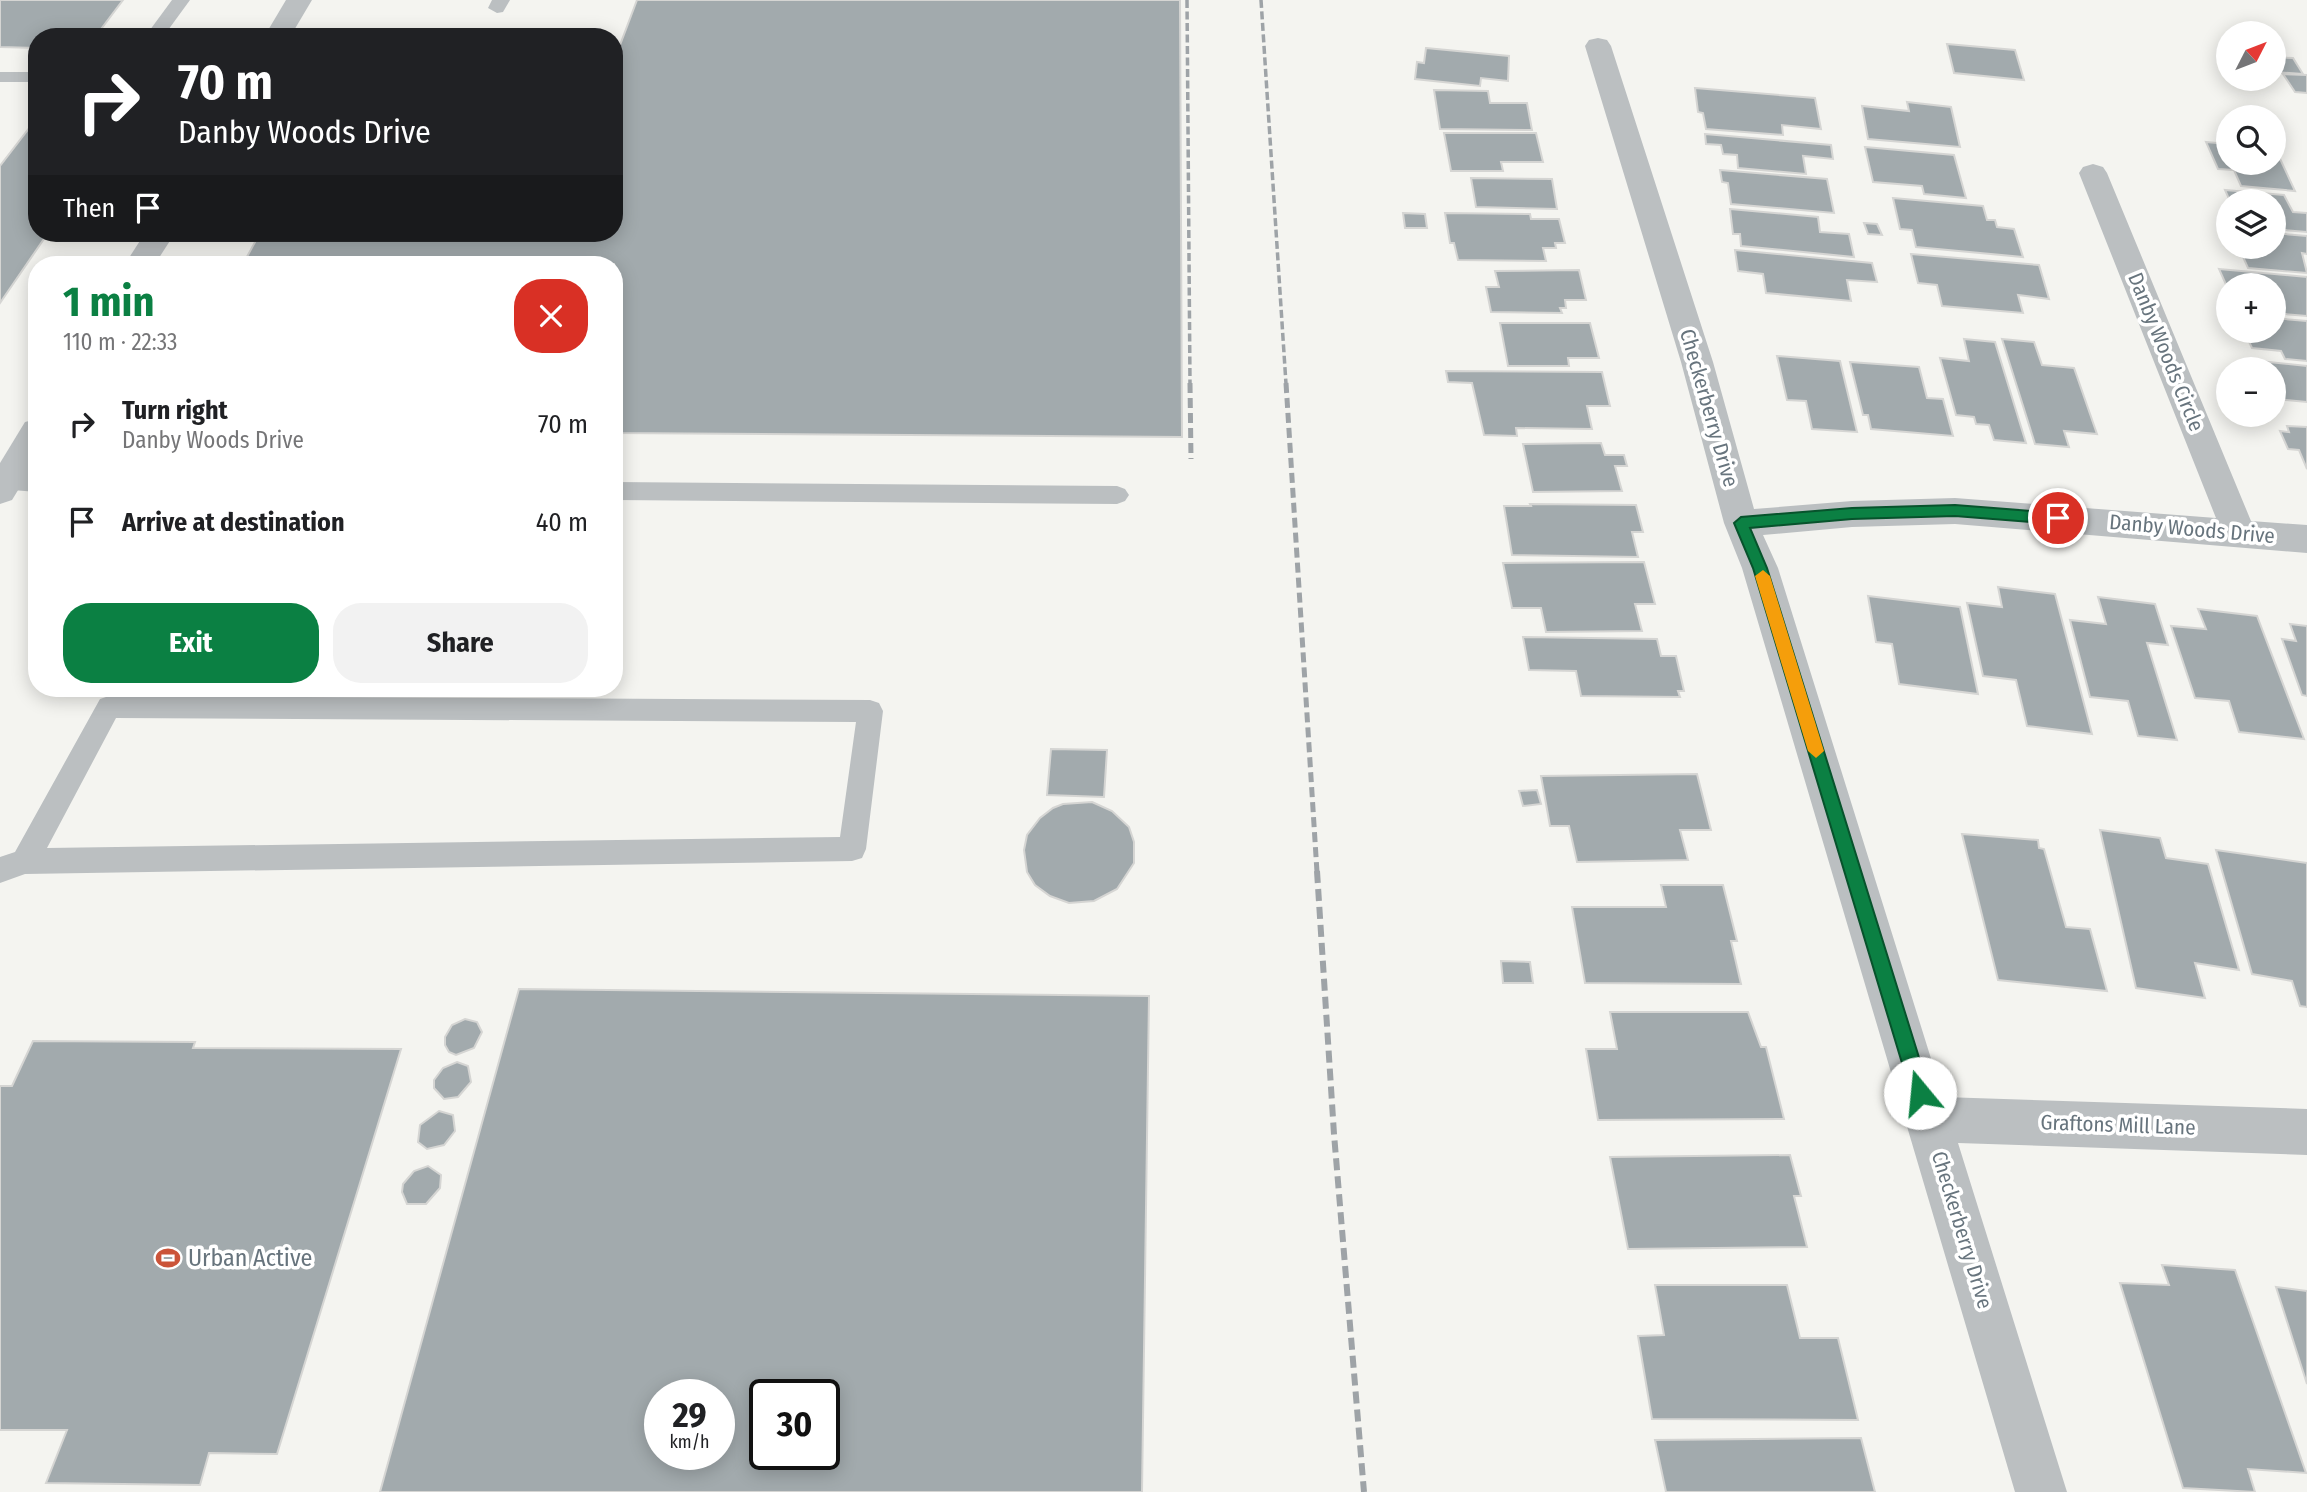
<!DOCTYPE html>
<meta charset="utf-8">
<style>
:root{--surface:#fff;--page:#f2f2f2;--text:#202124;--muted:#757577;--accent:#0b8043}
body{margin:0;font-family:"Fira Sans Condensed",sans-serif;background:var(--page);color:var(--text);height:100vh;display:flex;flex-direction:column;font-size:26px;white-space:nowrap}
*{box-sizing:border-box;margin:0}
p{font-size:23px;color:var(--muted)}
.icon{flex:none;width:38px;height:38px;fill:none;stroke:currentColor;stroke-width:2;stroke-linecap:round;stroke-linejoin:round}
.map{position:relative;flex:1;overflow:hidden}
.sheet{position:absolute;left:28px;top:256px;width:595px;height:441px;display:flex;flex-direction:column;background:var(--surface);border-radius:28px;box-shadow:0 4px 18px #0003}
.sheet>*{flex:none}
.top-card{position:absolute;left:28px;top:28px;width:595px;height:214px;border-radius:28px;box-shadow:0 4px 18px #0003;background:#202124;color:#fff;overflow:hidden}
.needle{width:46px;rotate:48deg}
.controls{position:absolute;left:2216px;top:21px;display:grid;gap:14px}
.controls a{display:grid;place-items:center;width:70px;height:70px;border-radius:50%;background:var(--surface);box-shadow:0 4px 18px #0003;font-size:35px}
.speed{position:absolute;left:644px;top:1379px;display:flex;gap:14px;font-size:35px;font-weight:700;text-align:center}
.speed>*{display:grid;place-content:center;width:91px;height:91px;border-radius:50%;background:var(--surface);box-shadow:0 4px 18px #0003;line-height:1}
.speed small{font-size:18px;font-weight:400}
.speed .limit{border:4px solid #111;border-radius:10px;background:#fff;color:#111}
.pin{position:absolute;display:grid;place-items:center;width:60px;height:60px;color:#fff;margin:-30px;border:4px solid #fff;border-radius:50%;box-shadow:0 2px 7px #0007}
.me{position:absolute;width:77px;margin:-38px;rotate:343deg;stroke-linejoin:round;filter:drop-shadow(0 0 5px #0008)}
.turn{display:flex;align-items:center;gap:24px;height:147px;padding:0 35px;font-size:32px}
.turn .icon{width:91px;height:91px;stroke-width:2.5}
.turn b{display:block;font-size:49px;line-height:60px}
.then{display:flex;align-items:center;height:66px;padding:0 35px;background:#0003;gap:14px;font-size:26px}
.round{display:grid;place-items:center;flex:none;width:74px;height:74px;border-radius:28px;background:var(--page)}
.headline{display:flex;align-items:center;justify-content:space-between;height:119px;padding:0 35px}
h1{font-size:42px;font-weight:700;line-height:52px;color:var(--accent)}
.action{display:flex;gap:14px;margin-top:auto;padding:14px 35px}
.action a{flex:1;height:80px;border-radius:28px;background:var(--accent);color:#fff;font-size:28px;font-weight:700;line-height:80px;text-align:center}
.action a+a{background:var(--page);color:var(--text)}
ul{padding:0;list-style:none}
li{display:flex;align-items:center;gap:21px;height:98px;padding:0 35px}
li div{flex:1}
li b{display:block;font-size:26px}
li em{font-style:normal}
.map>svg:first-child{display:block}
.building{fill:#a2aaad;stroke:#d5d5d3;stroke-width:2;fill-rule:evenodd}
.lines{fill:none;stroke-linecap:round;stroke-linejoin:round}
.service{fill:#bbbfc1;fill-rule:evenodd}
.minor{fill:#bbbfc1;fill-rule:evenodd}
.tertiary{fill:#bbbfc1;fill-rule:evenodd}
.rail-far2{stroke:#9ea3a7;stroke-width:3.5;stroke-dasharray:8 3.5;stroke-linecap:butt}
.rail-far1{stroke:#9ea3a7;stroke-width:5;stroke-dasharray:10 5;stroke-linecap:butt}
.rail{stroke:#9ea3a7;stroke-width:6;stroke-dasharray:12 6;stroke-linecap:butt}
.route{fill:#0b8043;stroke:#07532c;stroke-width:2}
.slow{fill:#f59e0b}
.labels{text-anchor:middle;stroke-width:7;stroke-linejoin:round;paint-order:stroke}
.street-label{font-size:21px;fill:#67747d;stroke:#fff}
.near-poi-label{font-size:24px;fill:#67747d;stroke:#fff;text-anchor:start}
</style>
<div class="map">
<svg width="2307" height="1492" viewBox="0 0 2307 1492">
<rect width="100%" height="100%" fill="#f4f4f0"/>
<g class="building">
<path d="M0,0H123L95,37H37V48L0,47Z"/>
<path d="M637,0H1180L1182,437L614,433V264H243L260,233H614V45H620Z"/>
<path d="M1947,44L2015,50L2024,80L1954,73Z"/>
<path d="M1426,48L1509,56L1508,81L1481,78L1480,86L1415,79L1417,62L1424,63Z"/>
<path d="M2273,57L2293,58L2303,74L2273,72Z"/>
<path d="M2283,74L2307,75V93L2295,92Z"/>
<path d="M1695,88L1815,98L1821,129L1782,125L1783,135L1706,129L1703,113L1698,112Z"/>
<path d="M1434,90L1488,91L1490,103H1527L1532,130L1440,129Z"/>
<path d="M1907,102L1951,107L1960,147L1868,139L1862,106L1909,111Z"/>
<path d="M30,127H37V233H48L0,303V166Z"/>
<path d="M1444,133H1536L1543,162H1501L1503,171H1451Z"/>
<path d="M1705,134L1831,145L1833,159L1803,156L1806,174L1738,168L1737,155L1723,154L1721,145L1706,144Z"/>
<path d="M2206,142L2228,144V163H2273L2275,148L2295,191L2241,186L2234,170L2218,169Z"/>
<path d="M1865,147L1954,155L1966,198L1924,194L1922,186L1873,182Z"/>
<path d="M1720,170L1827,179L1834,213L1731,204L1728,183L1722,182Z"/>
<path d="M1471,178L1552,179L1557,209L1476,207Z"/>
<path d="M2225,190L2284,195L2293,212L2307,213V232L2273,229V201H2230Z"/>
<path d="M1893,198L1983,206L1987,220H1995L1997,227L2014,229L2023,257L1916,247L1912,230L1900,229Z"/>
<path d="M1730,209L1818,217L1820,232L1849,234L1854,257L1741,246L1740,234H1733Z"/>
<path d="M1403,213L1425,214L1427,228H1405Z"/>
<path d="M1445,213L1530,214L1531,219H1559L1565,243H1555L1556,248H1543L1546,261L1458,260L1454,243H1450Z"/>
<path d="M1864,223L1877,224L1882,235L1868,234Z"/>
<path d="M2273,233L2307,236V254L2302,253L2307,273L2248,268L2240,250L2229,247H2273Z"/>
<path d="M1735,250L1872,263L1877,282L1847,280L1851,301L1766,293L1763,274L1738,271Z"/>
<path d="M1911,254L2039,265L2049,299L2018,295L2023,313L1942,306L1937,285L1918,283Z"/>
<path d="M2219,269L2307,277V316L2273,313V285H2228V289Z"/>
<path d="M1579,270L1586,300H1565L1566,308H1560L1562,313L1491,312L1486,287H1499L1495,271Z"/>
<path d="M2273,318L2307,321V361L2285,359L2281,351L2252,348L2244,331H2273Z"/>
<path d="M1500,323H1590L1599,358H1568L1569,366H1508Z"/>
<path d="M1964,339L1995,342L2026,443L1994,440L1989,425L1976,424L1974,417L1956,415L1940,358L1969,361Z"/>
<path d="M2002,339L2034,342L2042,365L2074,368L2097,434L2064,431L2069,447L2035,444Z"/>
<path d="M1777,356L1840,361L1857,432L1812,429L1806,401L1787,400Z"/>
<path d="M2259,361L2307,366V402L2274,399L2273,369H2262Z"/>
<path d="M1850,362L1919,367L1927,398L1943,399L1953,436L1871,429L1868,415H1863Z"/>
<path d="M1446,371L1602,372L1610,406H1587L1592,429L1516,428L1517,436L1484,435L1472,383L1448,382Z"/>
<path d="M2287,426L2307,427V469L2299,450L2288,449L2280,431L2289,432Z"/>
<path d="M1601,443L1605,455H1624L1627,466H1615L1622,491L1533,492L1523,444Z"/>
<path d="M1530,504L1636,505L1643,532H1632L1638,557L1512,555L1504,506H1531Z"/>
<path d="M1644,562L1655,604H1635L1642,631L1546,632L1541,608H1512L1503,563Z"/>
<path d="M1998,587L2055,594L2092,734L2027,726L2016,680L1983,676L1967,603L2002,607Z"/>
<path d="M1868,596L1960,607L1978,694L1899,684L1892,644L1876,642Z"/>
<path d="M2098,597L2155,604L2168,645L2147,643L2177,740L2138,736L2128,701L2090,697L2070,620L2106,624Z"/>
<path d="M2198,609L2257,616L2304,739L2239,732L2229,701L2195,698L2171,626L2206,629Z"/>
<path d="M2290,624L2307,626V696L2302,695L2282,639L2296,641Z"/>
<path d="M1523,637L1657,639L1661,656H1676L1684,691H1678L1680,697L1581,696L1576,671L1529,670Z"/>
<path d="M1051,749L1107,750L1104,797L1047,795Z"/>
<path d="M1697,774L1711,830H1680L1688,860L1577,862L1569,826H1550L1541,776Z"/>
<path d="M1537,790L1541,804L1523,806L1519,791Z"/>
<path d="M1092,802L1112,811L1129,827L1134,842V863L1117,889L1094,901L1069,903L1050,896L1035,885L1027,872L1024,850L1027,835L1040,818L1053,808L1063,804Z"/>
<path d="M2100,830L2160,838L2166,858L2208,864L2239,970L2195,963L2205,998L2136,988Z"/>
<path d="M1962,834L2038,840L2039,848L2044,849L2066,927L2090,929L2107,991L1998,980Z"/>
<path d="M2216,850L2307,863V1007L2300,1006L2292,981L2252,974Z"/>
<path d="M1661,885H1723L1737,941H1731L1741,984L1585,983L1572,907H1666Z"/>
<path d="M1501,961L1530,962L1533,983H1503Z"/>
<path d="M519,989L1149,996L1142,1492H380ZM660,1395H719V1454H660ZM765,1395H824V1454H765Z"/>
<path d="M1610,1012H1748L1761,1047H1766L1784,1119L1598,1120L1586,1049H1617Z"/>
<path d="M465,1019L477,1022L482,1032L474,1048L456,1055L449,1052L445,1045V1037L452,1025Z"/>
<path d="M33,1041L195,1042L193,1048L401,1049L277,1454L209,1453L200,1485L46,1483L67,1430H0V1086H12Z"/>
<path d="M457,1062L468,1066L471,1082L458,1097L444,1099L434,1088V1080L443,1068Z"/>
<path d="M439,1111L453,1115L455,1131L444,1145L427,1149L418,1142L420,1125Z"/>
<path d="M1790,1155L1801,1196H1794L1807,1247L1628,1249L1610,1157Z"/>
<path d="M428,1166L441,1175L440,1188L426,1204H407L402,1192L403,1184L414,1171Z"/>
<path d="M2162,1265L2235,1270L2306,1473L2248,1469L2255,1492L2183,1488L2120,1283L2169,1285Z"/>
<path d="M1655,1285H1787L1800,1338H1838L1858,1420L1652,1419L1638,1336L1664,1335Z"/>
<path d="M2276,1287L2307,1291V1384Z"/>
<path d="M1861,1438L1875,1492H1666L1655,1440Z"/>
</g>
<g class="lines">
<g class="service">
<path d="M172,0H190L163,37H149L147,34Z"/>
<path d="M492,0H510L503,12L497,13L488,8Z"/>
<rect x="0" y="72" width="37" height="10"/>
<path d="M5,473L37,474V492L0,489V475Z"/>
<path d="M614,482L1117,486L1125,489L1129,495L1125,501L1117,504L614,500Z"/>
<path d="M109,696L870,700L879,703L883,711L866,849L862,858L852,861L25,874L0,883V857L15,852L100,699ZM116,718L856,722L840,837L47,848Z"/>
</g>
<path class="minor" d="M1598,38L1607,40L1611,46L1713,362L1754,509L1852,501L1955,498L2216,518L2079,173L2083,167L2093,164L2103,167L2107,173L2251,521L2307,525V553L1955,524L1852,527L1763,535L1778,568L1943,1097L2307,1109V1155L1958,1143L2067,1492H2015L1742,568L1724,523L1681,362L1585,46L1589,40Z"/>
<g class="tertiary">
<path d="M286,0H312L290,37H264Z"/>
<path d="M145,233H175L155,264H125Z"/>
<path d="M37,419V459L12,500L0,504V463L25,422Z"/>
</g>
<g class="rail-far2">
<path d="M1187,0L1190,384"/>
<path d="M1261,0L1286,384"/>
</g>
<g class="rail-far1">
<path d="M1190,383L1191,459"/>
<path d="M1286,383L1317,872"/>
</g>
<path class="rail" d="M1317,871L1334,1134L1364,1492"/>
</g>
<path class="route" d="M1955,505L2058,513L2065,518L2058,524L1955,516L1852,519L1750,528L1767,568L1930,1093L1927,1099L1920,1102L1914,1099L1911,1093L1753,568L1734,523L1741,517L1852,508Z"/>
<path class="slow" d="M1763,570L1770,576L1824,751L1816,758L1808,751L1755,576Z"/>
<defs>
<g id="stadium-bare" transform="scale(1.89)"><path d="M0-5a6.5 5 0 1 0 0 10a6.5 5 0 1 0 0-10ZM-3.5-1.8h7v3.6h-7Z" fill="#cb5439" stroke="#fff" stroke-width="2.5" paint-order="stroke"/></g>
</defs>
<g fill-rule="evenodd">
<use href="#stadium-bare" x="168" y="1258"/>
</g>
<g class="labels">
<g class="street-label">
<text transform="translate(2166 352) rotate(68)" y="7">Danby Woods Circle</text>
<text transform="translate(1709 408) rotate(74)" y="7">Checkerberry Drive</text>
<text transform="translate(2192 529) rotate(5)" y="7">Danby Woods Drive</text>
<text transform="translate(2118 1125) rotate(2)" y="7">Graftons Mill Lane</text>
<text transform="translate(1962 1230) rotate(73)" y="7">Checkerberry Drive</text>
</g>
<g class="near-poi-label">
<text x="188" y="1266">Urban Active</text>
</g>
</g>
</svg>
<div class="controls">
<a><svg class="needle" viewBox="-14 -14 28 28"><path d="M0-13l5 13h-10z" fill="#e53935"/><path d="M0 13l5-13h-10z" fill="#757577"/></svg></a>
<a><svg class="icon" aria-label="search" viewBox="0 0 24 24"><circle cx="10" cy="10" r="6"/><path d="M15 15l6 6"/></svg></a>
<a><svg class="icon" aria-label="layers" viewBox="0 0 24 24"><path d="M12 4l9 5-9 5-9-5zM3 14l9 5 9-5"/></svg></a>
<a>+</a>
<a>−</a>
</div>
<div class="speed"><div>29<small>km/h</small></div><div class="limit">30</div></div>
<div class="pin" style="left:2058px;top:518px;background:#d93025"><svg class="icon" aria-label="arrive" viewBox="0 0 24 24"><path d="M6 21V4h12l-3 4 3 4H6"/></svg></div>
<svg class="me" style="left:1920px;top:1093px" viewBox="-20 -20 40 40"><circle r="19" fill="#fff"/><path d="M0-13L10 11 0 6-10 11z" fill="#0b8043"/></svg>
<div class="top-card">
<div class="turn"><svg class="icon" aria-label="right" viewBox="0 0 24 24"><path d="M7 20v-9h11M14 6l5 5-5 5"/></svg><div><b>70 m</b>Danby Woods Drive</div></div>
<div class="then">Then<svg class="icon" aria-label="arrive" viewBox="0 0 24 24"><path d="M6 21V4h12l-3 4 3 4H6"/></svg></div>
</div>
<section class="sheet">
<div class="headline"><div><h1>1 min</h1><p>110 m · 22:33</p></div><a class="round" style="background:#d93025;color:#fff"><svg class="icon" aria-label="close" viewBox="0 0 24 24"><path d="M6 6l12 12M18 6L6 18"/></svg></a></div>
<ul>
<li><svg class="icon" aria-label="right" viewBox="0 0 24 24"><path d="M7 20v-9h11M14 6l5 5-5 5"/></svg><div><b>Turn right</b><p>Danby Woods Drive</p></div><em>70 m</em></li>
<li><svg class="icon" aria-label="arrive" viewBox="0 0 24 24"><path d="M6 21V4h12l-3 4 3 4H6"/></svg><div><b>Arrive at destination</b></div><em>40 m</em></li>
</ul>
<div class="action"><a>Exit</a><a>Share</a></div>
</section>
</div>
